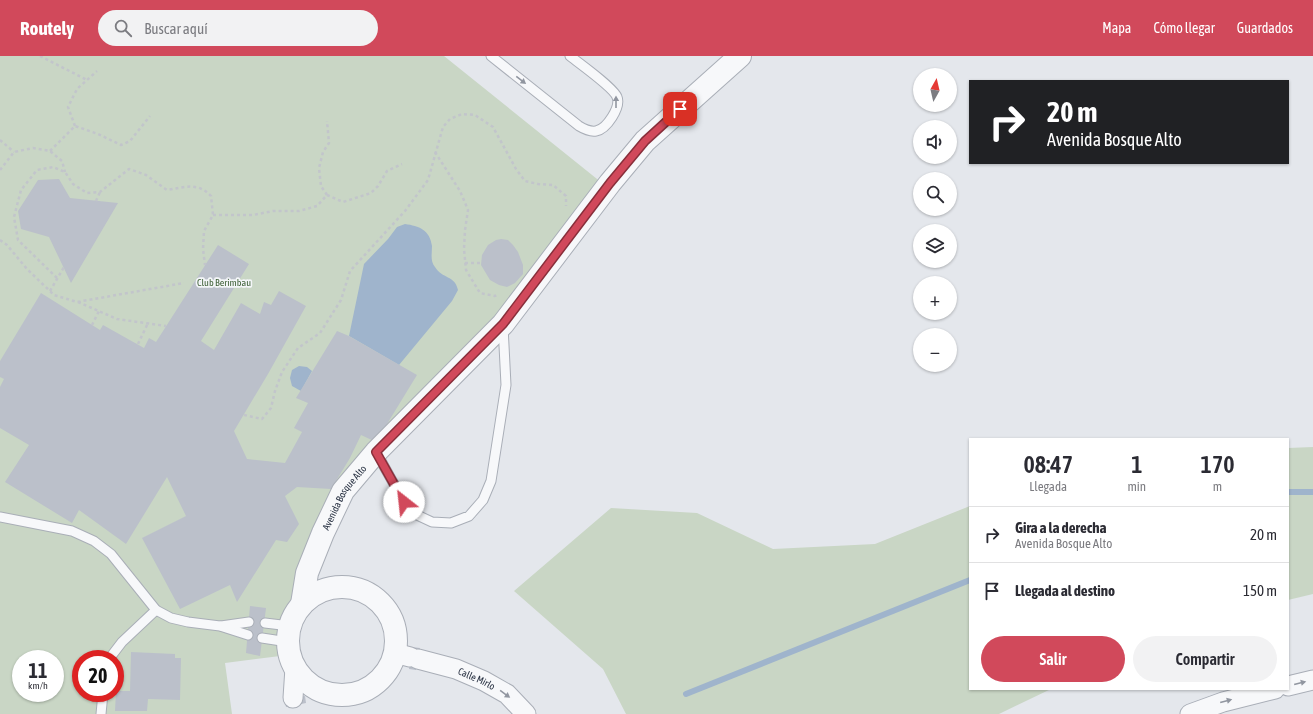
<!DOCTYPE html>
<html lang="es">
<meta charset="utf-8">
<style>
:root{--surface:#fff;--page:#f2f2f3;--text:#2b2b33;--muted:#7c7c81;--line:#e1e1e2;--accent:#d1495b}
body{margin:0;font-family:"Asap Condensed",sans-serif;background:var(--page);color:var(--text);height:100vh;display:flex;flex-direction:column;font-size:15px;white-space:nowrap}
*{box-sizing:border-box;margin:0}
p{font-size:13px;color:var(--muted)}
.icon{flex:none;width:22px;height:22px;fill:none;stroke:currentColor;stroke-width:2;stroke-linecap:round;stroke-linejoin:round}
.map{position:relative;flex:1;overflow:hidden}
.sheet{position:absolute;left:969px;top:382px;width:320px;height:252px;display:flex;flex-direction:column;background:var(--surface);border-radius:0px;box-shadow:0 1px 3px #0004}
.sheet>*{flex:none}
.guide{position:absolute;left:969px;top:24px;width:320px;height:84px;border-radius:0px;box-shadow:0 1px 3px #0004;background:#202124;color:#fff;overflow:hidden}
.needle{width:26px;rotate:8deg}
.fabs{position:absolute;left:913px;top:12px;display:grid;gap:8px}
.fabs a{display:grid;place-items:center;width:44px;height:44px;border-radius:50%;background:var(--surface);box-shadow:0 1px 3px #0004;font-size:20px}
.speed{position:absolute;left:12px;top:594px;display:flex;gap:8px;font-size:20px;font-weight:700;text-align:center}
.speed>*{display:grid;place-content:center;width:52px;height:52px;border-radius:50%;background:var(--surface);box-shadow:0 1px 3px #0004;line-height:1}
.speed small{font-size:10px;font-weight:400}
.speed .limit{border:6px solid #d22;background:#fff;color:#111}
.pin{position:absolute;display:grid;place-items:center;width:34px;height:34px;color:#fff;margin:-17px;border-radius:8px;box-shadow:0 2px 6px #0006}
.me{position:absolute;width:44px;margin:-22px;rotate:331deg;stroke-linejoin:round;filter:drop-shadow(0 0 3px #0008)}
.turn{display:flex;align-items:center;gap:14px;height:84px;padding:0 12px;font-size:18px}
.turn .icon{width:52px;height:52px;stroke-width:2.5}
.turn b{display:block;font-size:28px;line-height:34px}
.eta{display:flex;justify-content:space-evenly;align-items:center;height:68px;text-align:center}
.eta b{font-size:24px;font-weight:600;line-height:28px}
.button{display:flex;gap:8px;margin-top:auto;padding:8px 12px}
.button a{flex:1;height:46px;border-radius:24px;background:var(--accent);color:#fff;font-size:16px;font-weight:600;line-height:46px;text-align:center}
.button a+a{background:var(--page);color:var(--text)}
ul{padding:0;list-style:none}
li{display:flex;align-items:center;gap:12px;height:56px;padding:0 12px;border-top:1px solid var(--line)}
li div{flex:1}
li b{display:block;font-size:15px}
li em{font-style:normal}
header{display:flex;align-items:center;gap:24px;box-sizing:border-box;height:56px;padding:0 20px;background:var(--accent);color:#fff}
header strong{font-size:19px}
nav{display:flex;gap:22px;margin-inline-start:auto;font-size:14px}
.search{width:280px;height:36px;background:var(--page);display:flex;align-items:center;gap:10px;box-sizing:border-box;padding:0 14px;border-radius:22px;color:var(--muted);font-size:15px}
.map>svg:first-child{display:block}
.green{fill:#c9d6c5;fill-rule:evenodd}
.water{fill:#9fb4cc}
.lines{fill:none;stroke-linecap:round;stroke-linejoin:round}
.stream{stroke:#9fb4cc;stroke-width:6}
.building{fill:#bbc0ca}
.service-casing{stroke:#a9aeb7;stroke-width:11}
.minor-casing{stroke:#a9aeb7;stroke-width:21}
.tertiary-casing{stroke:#a9aeb7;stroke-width:24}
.path{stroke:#c2c5cb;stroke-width:2.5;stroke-dasharray:3 3;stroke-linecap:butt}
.service{stroke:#f7f8fa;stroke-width:9}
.minor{stroke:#f7f8fa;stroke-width:19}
.tertiary{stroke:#f7f8fa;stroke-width:22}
.oneway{fill:#9196a0}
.route-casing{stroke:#882f3b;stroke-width:10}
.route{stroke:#d1495b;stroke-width:7}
.labels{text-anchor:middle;stroke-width:3.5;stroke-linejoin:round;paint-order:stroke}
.park-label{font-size:10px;fill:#3f6138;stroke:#f4f6f9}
.street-label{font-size:10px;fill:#2b3445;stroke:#f4f6f9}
</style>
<header>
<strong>Routely</strong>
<div class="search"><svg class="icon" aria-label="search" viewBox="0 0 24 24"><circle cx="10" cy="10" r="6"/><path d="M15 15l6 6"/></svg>Buscar aquí</div>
<nav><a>Mapa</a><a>Cómo llegar</a><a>Guardados</a></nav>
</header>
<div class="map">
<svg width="1313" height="658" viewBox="0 0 1313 658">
<rect width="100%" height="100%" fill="#e4e7ec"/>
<g class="green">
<path d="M0,0H444L607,131L505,260L379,388L295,535L279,567L278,583L280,600L225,607L232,658H0ZM21,603H55V637H21ZM81,603H115V637H81Z"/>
<path d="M1313,391V538L1288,544V392Z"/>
<path d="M970,450V633H1051L999,658H626L603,613L514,535L611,452L697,457L773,493L875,488Z"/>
</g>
<g class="water">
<path d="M405,168C419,170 430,174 432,190C432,197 430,205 435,211C442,223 455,219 458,234L452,245L399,309L349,280L364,208L388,183L397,171Z"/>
<path d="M299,310L307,311L312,315L301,335L292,330L290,322L292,314Z"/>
</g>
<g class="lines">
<g class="stream">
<path d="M1288,436H1313"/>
<path d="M686,638L970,524"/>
</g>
</g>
<g class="building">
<path d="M59,123L70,142L118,147L71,227L49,181L21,173L18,155L38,124Z"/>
<path d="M501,183L508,184L513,189L518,196L523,209V218L515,227L507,231L499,229L490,224L481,209L482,199L488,189L496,184Z"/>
<path d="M218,189L249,208L201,285L214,294L241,247L260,258L264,246L271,249L279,235L306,250L268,318L234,375L247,403L285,407L302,376L294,372L308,347L296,342L337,275L349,280L417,319L376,386L361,379L350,402L331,433L297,431L285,440L299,468L287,486L276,484L237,546L230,529L180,553L142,482L186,460L167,421L126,488L79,454L72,467L5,426L29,389L0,372V331L4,323L0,321V305L41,237L100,274L103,269L144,292L149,282L156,286Z"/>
<path d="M250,550L266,552L260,600L246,597Z"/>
<path d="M412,591L420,592L416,614L409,613Z"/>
<path d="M131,596L175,598V602H181L180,644L148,643L147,655H115L116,635H130Z"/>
<path d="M305,640L306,647L286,651L285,643Z"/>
</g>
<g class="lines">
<g class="service-casing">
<g id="service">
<path d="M491,0L579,70C584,73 590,76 596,75C607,73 621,51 617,41C614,32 579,7 570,0"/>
<path d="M376,396L404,446L417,459L432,466L451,467L469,460L483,444L491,425L506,329L503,270"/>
<path d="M0,461L72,475L94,485L111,498L156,554L171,562L188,566L220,570L248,579"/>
<path d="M265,567L290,570"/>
<path d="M221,570L249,566"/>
<path d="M262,582L288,586"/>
<path d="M109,603L122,586L156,554"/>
<path d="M101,658L103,637"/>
</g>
</g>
<g class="minor-casing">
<g id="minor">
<path d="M395,597L410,601"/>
<path id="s1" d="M418,603L456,613L484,625L507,638L526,658"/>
<path d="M1288,630L1313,624"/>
<path d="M293,642L295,612"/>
<path d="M1190,658L1223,646L1275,633"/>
</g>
</g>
<g class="tertiary-casing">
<g id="tertiary">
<circle cx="342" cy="585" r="54"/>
<path id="s2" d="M302,548L307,517L323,477L343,435L376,396L503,268L610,127L645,85L740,0"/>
</g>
</g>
<g class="path">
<path d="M40,0L87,24"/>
<path d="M75,70L68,51L77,33L97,15"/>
<path d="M0,84L14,96"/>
<path d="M50,95L75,70L98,78L121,89L130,85L150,60"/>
<path d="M435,96L460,135L468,154L465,174L464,193L466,214L480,237L495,240L499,238"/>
<path d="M0,114L14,96L33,92L50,95L62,105L65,116"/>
<path d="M327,139L343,146L371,137L378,130L387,115L402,108"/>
<path d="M96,145L100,136"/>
<path d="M213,159H253L273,155H299L317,150L327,139L321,130L319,112L323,96L329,87L327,65"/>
<path d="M0,184L7,189L27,213L54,239L77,246L184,227"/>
<path d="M465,207H481"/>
<path d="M57,222L18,184L14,161L21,134L37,114L53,111L65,116L73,128L87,137L100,136L129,113L146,119L167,134C185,131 198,126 211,140L213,159L204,175L203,193L205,209"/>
<path d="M50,235L64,211"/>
<path d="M78,246L117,263L166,270"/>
<path d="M92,269L99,255"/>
<path d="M138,288L148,267"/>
<path d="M244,359L262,363L271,352L275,335L282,316L298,292L320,277L341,244L350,215L405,155L428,124L443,71L450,63L462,58L475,59L493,71L516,113L525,125L538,128L553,129L566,140V150"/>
</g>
<use href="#service" class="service"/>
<use href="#minor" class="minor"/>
<use href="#tertiary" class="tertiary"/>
</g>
<defs><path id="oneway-solid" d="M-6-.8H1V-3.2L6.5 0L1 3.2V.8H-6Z"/></defs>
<g class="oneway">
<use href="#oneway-solid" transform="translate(521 24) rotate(38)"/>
<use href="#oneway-solid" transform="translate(616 46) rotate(-90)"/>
<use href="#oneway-solid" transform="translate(1300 627) rotate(-14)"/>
<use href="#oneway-solid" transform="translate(505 638) rotate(36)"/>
<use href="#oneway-solid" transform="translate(1226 645) rotate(-15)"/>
</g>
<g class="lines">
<g class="route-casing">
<path id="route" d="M404,446L376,396L503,268L610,127L645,85L680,53"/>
</g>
<use href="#route" class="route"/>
</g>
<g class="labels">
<g class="park-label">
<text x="224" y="230">Club Berimbau</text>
</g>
<g class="street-label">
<text dy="4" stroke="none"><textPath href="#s2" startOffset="116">Avenida Bosque Alto</textPath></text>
<text dy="4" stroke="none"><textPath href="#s1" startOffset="62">Calle Mirlo</textPath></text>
</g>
</g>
</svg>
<div class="fabs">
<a><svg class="needle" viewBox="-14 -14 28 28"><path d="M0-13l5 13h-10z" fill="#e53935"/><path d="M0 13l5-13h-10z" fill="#7c7c81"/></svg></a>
<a><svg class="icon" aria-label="sound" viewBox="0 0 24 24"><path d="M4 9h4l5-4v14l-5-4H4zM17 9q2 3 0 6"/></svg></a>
<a><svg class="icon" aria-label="search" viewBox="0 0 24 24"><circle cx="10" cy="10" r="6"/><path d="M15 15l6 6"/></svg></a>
<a><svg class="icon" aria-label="layers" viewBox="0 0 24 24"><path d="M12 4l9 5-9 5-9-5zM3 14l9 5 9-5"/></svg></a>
<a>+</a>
<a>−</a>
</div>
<div class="speed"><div>11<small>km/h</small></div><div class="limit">20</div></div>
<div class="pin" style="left:680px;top:53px;background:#d93025"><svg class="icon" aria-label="arrive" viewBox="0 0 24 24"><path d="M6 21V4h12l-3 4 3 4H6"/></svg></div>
<svg class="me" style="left:404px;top:446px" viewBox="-20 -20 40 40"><circle r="19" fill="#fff"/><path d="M0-13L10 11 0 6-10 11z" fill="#d1495b"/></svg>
<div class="guide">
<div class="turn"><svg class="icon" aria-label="right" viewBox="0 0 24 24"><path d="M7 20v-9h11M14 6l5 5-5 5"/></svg><div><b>20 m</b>Avenida Bosque Alto</div></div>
</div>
<section class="sheet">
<div class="eta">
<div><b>08:47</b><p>Llegada</p></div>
<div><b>1</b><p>min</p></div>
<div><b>170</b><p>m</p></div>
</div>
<ul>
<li><svg class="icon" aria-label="right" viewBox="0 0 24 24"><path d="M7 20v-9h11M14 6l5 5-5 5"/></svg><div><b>Gira a la derecha</b><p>Avenida Bosque Alto</p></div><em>20 m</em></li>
<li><svg class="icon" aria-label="arrive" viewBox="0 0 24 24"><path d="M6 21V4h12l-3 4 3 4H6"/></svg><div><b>Llegada al destino</b></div><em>150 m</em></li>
</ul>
<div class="button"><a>Salir</a><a>Compartir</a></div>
</section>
</div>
